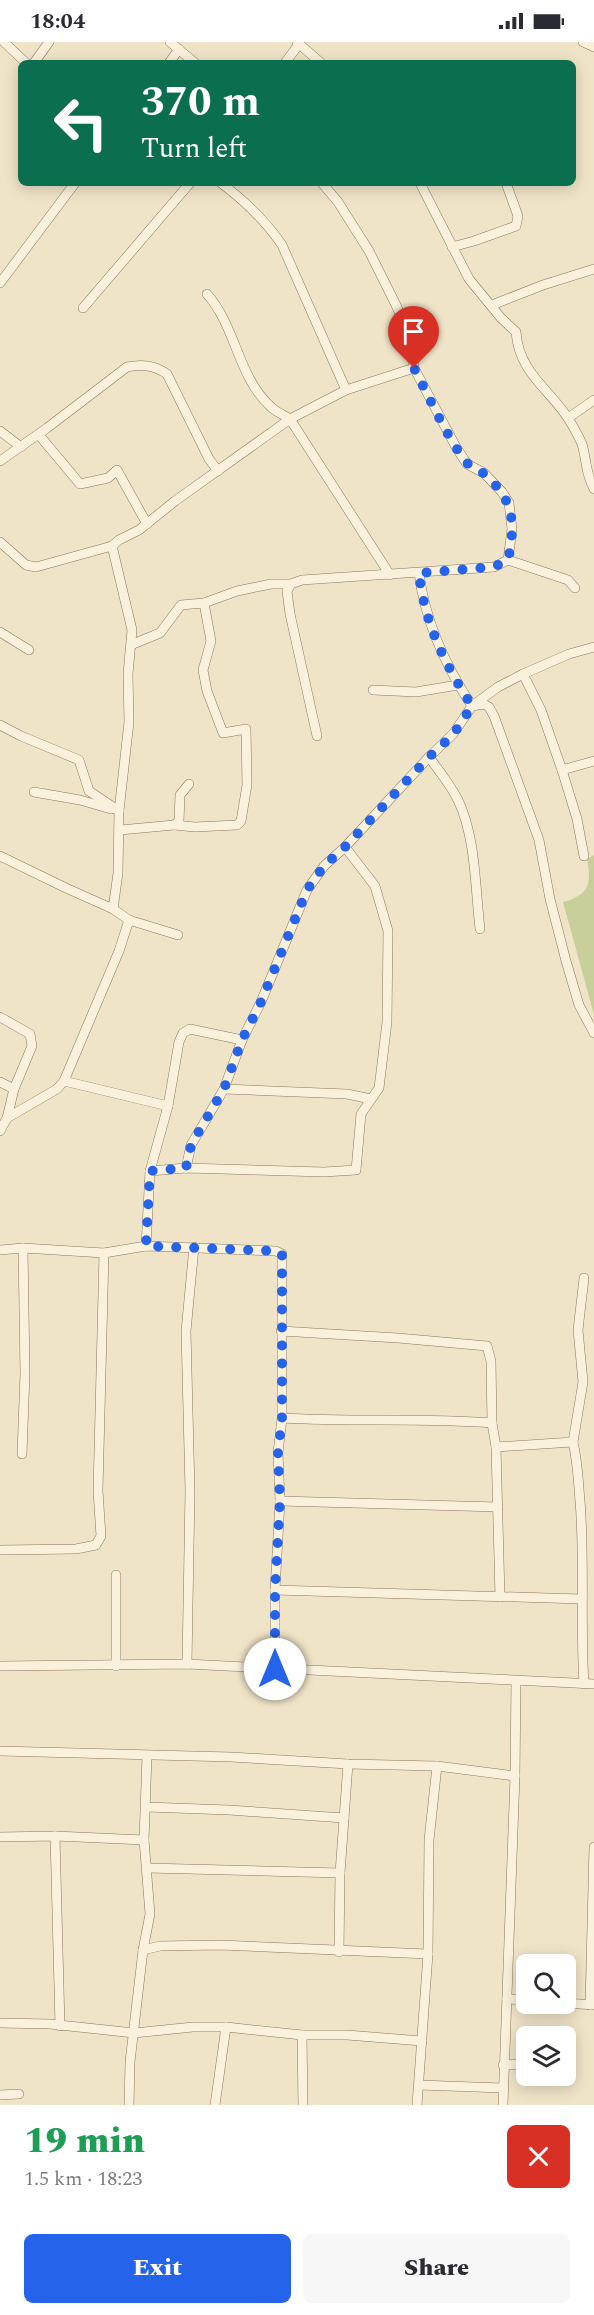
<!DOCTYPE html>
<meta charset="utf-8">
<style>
:root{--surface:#fff;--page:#f7f7f7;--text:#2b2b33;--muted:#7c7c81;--accent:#2563eb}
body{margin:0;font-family:Spectral,serif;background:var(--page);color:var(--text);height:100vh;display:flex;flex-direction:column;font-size:22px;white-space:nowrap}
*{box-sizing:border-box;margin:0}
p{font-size:20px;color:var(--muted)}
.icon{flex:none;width:33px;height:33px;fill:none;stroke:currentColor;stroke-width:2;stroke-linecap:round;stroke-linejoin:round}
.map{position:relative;height:2063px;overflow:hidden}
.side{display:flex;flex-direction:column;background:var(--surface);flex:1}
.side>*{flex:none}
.guide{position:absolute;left:18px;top:18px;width:558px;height:126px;border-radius:9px;box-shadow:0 3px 15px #0003;background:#0b6e4f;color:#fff;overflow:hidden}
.fabs{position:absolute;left:516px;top:1912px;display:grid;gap:12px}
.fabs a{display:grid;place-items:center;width:60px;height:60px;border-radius:9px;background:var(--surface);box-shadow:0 3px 15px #0003;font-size:30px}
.pin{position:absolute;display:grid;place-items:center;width:51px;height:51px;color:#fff;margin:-62px -26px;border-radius:50% 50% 50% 0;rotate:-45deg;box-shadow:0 0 6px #0007}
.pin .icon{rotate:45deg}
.me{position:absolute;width:66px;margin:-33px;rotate:0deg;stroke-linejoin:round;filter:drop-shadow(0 0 4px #0008)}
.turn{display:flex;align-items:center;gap:21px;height:126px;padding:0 24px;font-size:27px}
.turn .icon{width:78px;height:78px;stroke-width:2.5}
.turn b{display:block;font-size:42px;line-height:51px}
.round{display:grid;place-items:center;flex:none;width:63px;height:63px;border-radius:9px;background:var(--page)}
.overview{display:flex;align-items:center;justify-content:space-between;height:102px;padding:0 24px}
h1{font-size:36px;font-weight:800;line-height:45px;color:#1e9e55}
.primary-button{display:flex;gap:12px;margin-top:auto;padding:12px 24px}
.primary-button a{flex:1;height:69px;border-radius:9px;background:var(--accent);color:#fff;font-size:24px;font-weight:800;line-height:69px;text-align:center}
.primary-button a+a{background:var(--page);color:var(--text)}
.status{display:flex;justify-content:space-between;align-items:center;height:42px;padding:0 30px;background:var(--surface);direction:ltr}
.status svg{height:16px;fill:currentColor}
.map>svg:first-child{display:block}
.green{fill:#c9cf9b}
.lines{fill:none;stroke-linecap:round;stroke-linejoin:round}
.minor-casing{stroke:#8d765c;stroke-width:10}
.minor{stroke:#faf1dc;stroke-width:9}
.route{stroke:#2563eb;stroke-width:10;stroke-dasharray:0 18}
</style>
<div class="status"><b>18:04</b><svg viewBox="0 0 49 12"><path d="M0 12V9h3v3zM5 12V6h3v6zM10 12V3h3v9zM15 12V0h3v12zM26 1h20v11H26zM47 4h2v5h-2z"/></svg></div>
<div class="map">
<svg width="594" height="2063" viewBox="0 0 594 2063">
<rect width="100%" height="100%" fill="#f0e4c8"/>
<path class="green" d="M594,813V973L563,860C589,853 592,842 587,817Z"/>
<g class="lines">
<g class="minor-casing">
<g id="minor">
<path d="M4,0L26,21"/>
<path d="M170,0L195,21"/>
<path d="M297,0L321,21"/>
<path d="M583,0L594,5"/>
<path d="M34,21L49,0"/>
<path d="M169,21L179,7"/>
<path d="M285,21L299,2"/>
<path d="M221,141C245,159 265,178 282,203L346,348"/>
<path d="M322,141L338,160L369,209L396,263L411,297L414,326L456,405L467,422L484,431L502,450L509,461L512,487L508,518"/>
<path d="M420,141L469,237L501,276L516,290C519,333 553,349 571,381C575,388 579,395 582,402C587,419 585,430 594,447"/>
<path d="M452,205L474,199L516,184L518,174L506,141"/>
<path d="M0,241L75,141"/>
<path d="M207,252C237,286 237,334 271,365C276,370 284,373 290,377L390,533"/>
<path d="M492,263L543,243L594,227"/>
<path d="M83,266L190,141"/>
<path d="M568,376L594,358"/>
<path d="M0,389L21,405"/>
<path d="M39,393L80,442L108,436L117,428L147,482"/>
<path d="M0,419L47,386L127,325C142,322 154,323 167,332L209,417L218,429"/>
<path d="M0,500L26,523L36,525L112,504"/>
<path d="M419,531C425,580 445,623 472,664L484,662L489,665L494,674L539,798L550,857L566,919L579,963L594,991"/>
<path d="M291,542L287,549L290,572L317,694"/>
<path d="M0,590L29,608"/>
<path d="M133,602L160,591L181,563L204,561L237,549L271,542H291L302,538L494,525L508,518L568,538L575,546"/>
<path d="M523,632L541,668L562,728L594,719"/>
<path d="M373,648L416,650L458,643"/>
<path d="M0,683L21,694L79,718L89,749L119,769"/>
<path d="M429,715C439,729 450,742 458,758C476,796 475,845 480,887"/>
<path d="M562,728L577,777L584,814"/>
<path d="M34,750L80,758L111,767"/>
<path d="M174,783L195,785L237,783L241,779L247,743L246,687L223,691L207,649L203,628L211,599L204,561"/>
<path d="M120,788L174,783L179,779L180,753L189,742"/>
<path d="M0,814L66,846L113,867L129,878L178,893"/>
<path d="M113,867L118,831L119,769L129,680L128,632L132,588L112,504L119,498L139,488L175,459L290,377L346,348L414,326"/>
<path d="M0,975L30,992L32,1004L14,1047L7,1076L0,1089"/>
<path d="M64,1039L168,1064"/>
<path d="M0,1040L14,1047"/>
<path d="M224,1047L347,1052L371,1057"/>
<path d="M7,1076L57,1047L64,1039L119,909L129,878"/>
<path d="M186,1126L191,1103L224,1047L242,998L261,960L307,848L324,824L345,805L429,715L453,692L472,664L498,645L523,632L569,612L594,605"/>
<path d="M150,1129L186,1126L324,1130L356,1128L361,1072L379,1046L387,980L388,889L375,844L345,805"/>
<path d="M146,1204L150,1129L168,1064L179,1000L183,991L190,987L242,998"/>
<path d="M0,1208L23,1206L104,1211L146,1204L276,1209L282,1212V1376L278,1411L280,1459L275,1548V1627"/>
<path d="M281,1289L398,1296L487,1304L491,1319L492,1381L496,1405L500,1555"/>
<path d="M282,1376C352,1380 422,1376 492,1381"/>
<path d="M573,1400C578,1422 578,1437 580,1459C585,1520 580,1581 584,1642"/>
<path d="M496,1405L573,1400L583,1340L578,1288L584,1236"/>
<path d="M22,1412L25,1331L23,1206"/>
<path d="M280,1459L498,1465"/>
<path d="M0,1508L76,1507L96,1503L101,1494L98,1449L104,1211"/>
<path d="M116,1533V1624"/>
<path d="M275,1548L582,1557"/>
<path d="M187,1622L190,1449L186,1289L194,1205"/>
<path d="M0,1624L187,1622L594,1642"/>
<path d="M0,1709L231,1715L348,1722L437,1724L515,1734"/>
<path d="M147,1765L229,1768L344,1776"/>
<path d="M55,1794L60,1984"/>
<path d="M0,1795L55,1794L144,1798"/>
<path d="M148,1826L340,1831"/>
<path d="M143,1908L160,1904L220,1903L428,1912"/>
<path d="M339,1910L340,1831L348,1722"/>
<path d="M507,1957L526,1958"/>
<path d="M566,1961L594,1963"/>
<path d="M590,1963L594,1805"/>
<path d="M0,1981L50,1982L134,1991L193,1985H226L302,1993H347L422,1999"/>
<path d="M302,1993L303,2063"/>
<path d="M566,2009L568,2011"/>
<path d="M503,2023L523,2022L526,2024"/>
<path d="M546,2034H552"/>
<path d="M419,2043L503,2046"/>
<path d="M0,2053L19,2052"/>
<path d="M129,2063L130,2020L143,1908L150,1872L144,1798L147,1714"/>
<path d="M215,2063L226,1985"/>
<path d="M417,2063L428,1912L429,1798L437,1724"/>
<path d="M503,2063L515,1734L516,1639"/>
</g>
</g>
<use href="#minor" class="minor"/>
</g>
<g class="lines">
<path class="route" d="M275,1627V1548L280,1459L278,1411L282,1376V1212L276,1209L146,1204L150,1129L186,1126L191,1103L224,1047L242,998L261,960L307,848L324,824L345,805L429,715L453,693L472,664C445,623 424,580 419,531L494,525L508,518C516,481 514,457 484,432C478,426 470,425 465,419C445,391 430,357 414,326"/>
</g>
</svg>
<div class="fabs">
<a><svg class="icon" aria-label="search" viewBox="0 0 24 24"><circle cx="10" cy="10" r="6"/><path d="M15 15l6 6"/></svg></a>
<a><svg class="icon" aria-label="layers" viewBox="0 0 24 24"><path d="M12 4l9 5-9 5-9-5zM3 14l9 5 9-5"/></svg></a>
</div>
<div class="pin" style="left:414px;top:326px;background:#d93025"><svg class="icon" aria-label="arrive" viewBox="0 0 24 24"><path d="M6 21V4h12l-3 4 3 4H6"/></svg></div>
<svg class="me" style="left:275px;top:1627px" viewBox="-20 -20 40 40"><circle r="19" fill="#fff"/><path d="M0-13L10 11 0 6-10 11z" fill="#2563eb"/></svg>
<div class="guide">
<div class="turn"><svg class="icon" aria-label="left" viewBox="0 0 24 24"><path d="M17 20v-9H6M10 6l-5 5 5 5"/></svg><div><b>370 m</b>Turn left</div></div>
</div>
</div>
<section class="side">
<div class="overview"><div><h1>19 min</h1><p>1.5 km · 18:23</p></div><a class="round" style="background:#d93025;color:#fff"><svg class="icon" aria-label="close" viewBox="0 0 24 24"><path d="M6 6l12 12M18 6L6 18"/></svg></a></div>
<div class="primary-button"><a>Exit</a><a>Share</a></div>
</section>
